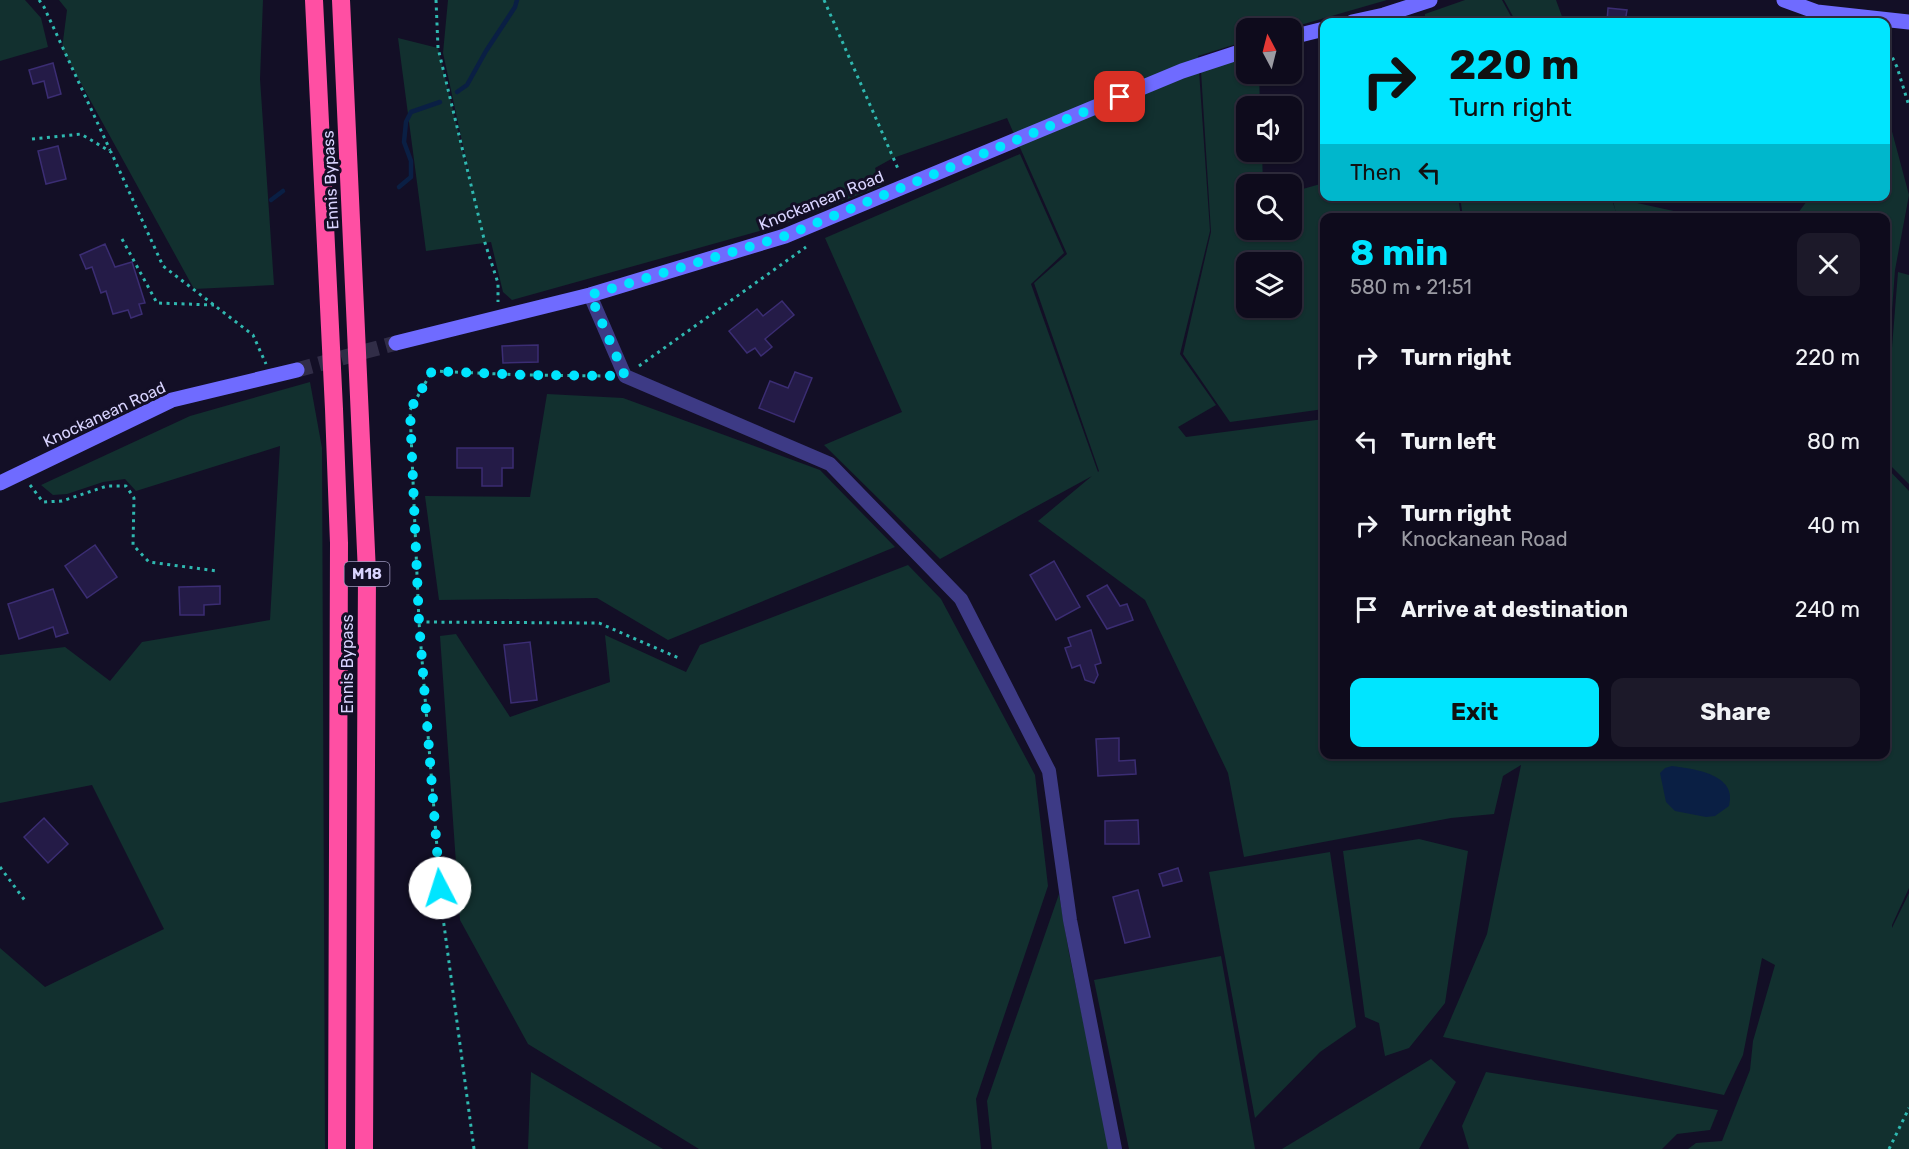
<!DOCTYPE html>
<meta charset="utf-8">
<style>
:root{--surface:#0e0b1c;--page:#1c1929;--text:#f1f3f6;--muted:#9b9ba3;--line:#2e2b3b;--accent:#00e5ff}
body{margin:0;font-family:Rubik,sans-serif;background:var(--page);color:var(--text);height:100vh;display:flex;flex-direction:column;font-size:22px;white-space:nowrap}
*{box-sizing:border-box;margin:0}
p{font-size:20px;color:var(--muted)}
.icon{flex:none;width:33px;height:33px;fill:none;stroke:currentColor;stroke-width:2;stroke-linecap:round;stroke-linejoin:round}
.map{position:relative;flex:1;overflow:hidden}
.drawer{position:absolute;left:1320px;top:213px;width:570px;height:546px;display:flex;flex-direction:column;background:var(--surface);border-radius:12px;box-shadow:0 2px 4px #0004,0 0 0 2px var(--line)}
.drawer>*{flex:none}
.top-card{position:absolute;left:1320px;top:18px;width:570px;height:183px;border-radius:12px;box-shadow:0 2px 4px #0004,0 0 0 2px var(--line);background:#00e5ff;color:#111;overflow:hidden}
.needle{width:39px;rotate:353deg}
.tools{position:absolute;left:1236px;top:18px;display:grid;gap:12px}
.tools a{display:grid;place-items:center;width:66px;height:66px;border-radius:12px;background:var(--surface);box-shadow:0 2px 4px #0004,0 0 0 2px var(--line);font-size:30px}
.pin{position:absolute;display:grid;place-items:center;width:51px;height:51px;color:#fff;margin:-26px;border-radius:12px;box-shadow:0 3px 9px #0006}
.me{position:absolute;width:66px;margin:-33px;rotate:355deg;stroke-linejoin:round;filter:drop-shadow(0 0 4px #0008)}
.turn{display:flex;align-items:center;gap:21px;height:126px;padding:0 30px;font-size:27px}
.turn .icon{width:78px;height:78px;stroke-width:2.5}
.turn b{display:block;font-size:42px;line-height:51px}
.then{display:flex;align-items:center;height:57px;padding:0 30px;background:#0003;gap:12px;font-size:22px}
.round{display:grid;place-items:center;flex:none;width:63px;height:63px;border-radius:12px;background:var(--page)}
.head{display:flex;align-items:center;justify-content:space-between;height:102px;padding:0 30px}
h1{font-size:36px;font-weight:700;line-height:45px;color:var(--accent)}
.action{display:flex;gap:12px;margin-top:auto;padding:12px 30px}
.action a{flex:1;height:69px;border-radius:12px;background:var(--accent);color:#111;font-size:24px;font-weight:700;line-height:69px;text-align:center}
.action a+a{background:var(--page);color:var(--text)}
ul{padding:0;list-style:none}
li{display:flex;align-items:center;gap:18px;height:84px;padding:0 30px}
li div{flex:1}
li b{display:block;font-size:22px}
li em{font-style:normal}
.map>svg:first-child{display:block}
.green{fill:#12302f;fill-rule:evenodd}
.water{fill:#0a1f44}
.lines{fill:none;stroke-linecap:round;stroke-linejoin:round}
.stream{stroke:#0a1f44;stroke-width:4.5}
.building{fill:#241b47;stroke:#3b2d73;stroke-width:1.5}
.secondary-tunnel{stroke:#312d47;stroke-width:15;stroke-dasharray:15 8;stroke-linecap:butt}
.path{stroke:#2fb8b0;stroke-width:3;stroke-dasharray:3 4.5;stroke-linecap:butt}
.street{stroke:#3d3a85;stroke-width:14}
.secondary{stroke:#6f6bff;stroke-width:15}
.highway{stroke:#ff4fa3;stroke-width:18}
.route{stroke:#00e5ff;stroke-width:10;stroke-dasharray:0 18}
.labels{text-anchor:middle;stroke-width:6;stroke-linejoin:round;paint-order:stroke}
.shield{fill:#130f26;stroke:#9e99be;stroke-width:1.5}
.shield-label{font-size:15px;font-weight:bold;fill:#d9d4ff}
.street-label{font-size:16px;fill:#d9d4ff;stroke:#130f26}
</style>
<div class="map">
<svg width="1909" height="1149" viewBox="0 0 1909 1149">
<rect width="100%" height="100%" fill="#130f26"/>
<g class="green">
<path d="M0,0H25L41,18L48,47L0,61Z"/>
<path d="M59,0H263L260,79L274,285L194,289L62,49L67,10Z"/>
<path d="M448,0H1387L1290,28H1246V41L1198,56L1210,231L1180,354L1216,405L1178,427L1186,437L1324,419V754H1886V467L1909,491V888L1892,925V928L1909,893V1149H1688L1696,1143L1722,1141L1750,1070L1753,1041L1775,965L1762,958L1743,1055L1724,1095L1443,1037L1487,934L1521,765L1503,776L1494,814L1451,818L1244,857L1228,773L1145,600L1038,521L1092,476L940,559L824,445L902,412L825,238L1020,154L1064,253L1031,284L1098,472L1099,471L1034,283L1067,254L1007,118L893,158L875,168L881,186L781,225L512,300L503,292L491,242L426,251L398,38L438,48L474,197L443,53Z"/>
<path d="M1465,0H1502L1514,22H1425V14Z"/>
<path d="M1504,0H1556L1564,22H1553L1552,20L1516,22Z"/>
<path d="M1246,58V74H1259L1260,106H1246V152H1262L1263,184H1246V230H1292V192L1324,183V196L1458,197L1461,217L1324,218V409L1230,422L1183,354L1211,232L1201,71ZM1246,262H1292V308H1246Z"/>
<path d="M1886,109L1909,195L1895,270L1886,391V218L1795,217L1810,197L1886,196Z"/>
<path d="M1460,197H1611L1617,215L1616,218L1463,217Z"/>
<path d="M1612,197H1626L1628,201L1701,217H1617Z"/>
<path d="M1898,272L1909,275V484L1886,461V423Z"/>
<path d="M310,382L322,448L325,1149H0V948L45,987L164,929L92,785L0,803V655L65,647L110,681L142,642L270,620L280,446L136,491L125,479L103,482L67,494L53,495L41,485L190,416Z"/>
<path d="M547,394L623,398L820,470L895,547L668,640L597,598L439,600L425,496L530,497Z"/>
<path d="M908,565L941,599L1035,775L1048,886L976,1099L981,1149H699L528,1044L460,920L440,636L456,634L510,717L610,682L605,635L686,672L700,645Z"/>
<path d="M1419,839L1468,851L1445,1003L1409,1048L1385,1056L1379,1023L1365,1017L1343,851Z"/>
<path d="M1330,852L1356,1027L1320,1052L1255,1118L1209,872Z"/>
<path d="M1059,894L1069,953L1110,1149H992L987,1101Z"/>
<path d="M1221,956L1255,1149H1129L1094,980Z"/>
<path d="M1431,1059L1456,1082L1419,1149H1282Z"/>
<path d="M531,1072L663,1149H528Z"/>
<path d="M1486,1072L1718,1110L1710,1130L1677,1134L1662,1149H1469L1462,1126Z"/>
</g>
<path class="water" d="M1672,766C1694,769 1738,774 1729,806L1715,816L1706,817L1675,811L1666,802L1660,773L1665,768Z"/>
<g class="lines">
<g class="stream">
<path d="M457,92L467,85L486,51L515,7L517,0"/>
<path d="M399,187L411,177V161L404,142L406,122L411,112L440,102"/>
<path d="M271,200L283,191"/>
</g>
</g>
<g class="building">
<path d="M1608,8L1627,10L1625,22H1607Z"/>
<path d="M53,63L61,94L48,98L44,81L33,84L29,70Z"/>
<path d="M58,146L66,179L46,184L38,151Z"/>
<path d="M105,244L115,267L132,262L145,303L139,304L142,314L131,318L128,310L113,314L106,291L101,293L92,267L86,269L80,255Z"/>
<path d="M782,301L794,315L765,339L772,347L761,356L755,348L747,353L729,331L757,309L763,316Z"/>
<path d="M538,345V362L503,363L502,346Z"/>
<path d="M795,372L812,378L794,422L759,408L770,381L788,388Z"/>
<path d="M457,448H513V468H502V486H482V468H457Z"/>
<path d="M95,545L117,577L87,598L65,566Z"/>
<path d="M1054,561L1080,607L1056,620L1030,575Z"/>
<path d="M1107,585L1120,606L1127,604L1133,620L1107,629L1087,596Z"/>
<path d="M220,586V604L204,605V615H180L179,587Z"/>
<path d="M53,589L68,633L56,637L53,627L19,639L8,604Z"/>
<path d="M1091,630L1101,663L1095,665L1098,675L1094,683L1085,680L1080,665L1072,668L1065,648L1071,646L1068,638Z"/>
<path d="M530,642L537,700L511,703L504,645Z"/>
<path d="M1119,738V761L1135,760L1136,774L1098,776L1096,739Z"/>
<path d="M44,818L68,844L48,863L24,837Z"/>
<path d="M1138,820L1139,844H1105V821Z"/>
<path d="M1178,868L1182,881L1163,886L1159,874Z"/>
<path d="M1138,890L1150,937L1125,943L1113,897Z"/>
</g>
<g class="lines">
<path class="secondary-tunnel" d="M297,370L396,343"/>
<g class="path">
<path d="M39,0L44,7L110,150"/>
<path d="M436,0L438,48L485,243L498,283V302"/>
<path d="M824,0L899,171"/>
<path d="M1886,44L1897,67L1909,106"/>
<path d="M32,139L81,134L111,152L163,266L253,335L266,364"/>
<path d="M122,239L157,303L214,305"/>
<path d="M639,366L806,247"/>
<path d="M30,485L43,502L62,501L107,486H126L134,498L133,545L149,562L217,571"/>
<path d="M419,622L599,623L681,659"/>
<path d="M0,867L26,902"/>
<path d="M474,1149L442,910L419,622L410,410L432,371L523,375L609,376"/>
<path d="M1889,1149L1909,1108"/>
</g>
<path class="street" d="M590,295L625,376L830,464L961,599L1049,771L1070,920L1115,1149"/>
<g class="secondary">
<path d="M1784,0L1817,12L1909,22"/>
<path d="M1352,22L1384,15L1430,0"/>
<path d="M1292,37L1324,29"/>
<path d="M396,343L590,295L785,236L1182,71L1246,50"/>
<path d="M0,483L172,400L297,370"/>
</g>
<g class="highway">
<path d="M314,0L334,409L339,543L337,1149"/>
<path d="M341,0L367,573L364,1149"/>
</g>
</g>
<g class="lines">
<path class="route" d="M440,888L419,622L410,410L432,371L523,375L625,376L590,295L785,236L1120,97"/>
</g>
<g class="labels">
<rect class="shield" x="344.5" y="562" width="45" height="24" rx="4.5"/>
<g class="shield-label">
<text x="367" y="579">M18</text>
</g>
<g class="street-label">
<text transform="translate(330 180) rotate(-93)" y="6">Ennis Bypass</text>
<text transform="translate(821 200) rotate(-22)" y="6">Knockanean Road</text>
<text transform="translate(104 414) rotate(-25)" y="6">Knockanean Road</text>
<text transform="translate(347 664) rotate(-90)" y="6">Ennis Bypass</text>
</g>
</g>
</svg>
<div class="tools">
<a><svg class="needle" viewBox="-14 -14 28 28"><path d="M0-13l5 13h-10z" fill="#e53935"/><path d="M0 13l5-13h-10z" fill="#9b9ba3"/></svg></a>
<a><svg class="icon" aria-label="sound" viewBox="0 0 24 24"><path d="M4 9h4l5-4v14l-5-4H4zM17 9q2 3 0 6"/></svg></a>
<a><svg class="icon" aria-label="search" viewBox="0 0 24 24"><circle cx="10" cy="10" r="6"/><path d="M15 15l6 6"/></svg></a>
<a><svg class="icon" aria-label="layers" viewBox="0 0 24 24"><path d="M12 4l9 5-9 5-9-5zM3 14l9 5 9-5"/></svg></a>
</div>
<div class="pin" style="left:1120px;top:97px;background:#d93025"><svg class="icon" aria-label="arrive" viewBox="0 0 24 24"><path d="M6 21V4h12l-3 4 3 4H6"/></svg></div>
<svg class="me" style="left:440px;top:888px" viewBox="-20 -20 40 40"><circle r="19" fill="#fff"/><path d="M0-13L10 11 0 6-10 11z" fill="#00e5ff"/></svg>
<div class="top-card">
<div class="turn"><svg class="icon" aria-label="right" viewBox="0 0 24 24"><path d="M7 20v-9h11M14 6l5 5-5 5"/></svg><div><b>220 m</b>Turn right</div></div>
<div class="then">Then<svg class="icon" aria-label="left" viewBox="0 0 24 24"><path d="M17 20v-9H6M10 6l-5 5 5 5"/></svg></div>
</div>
<section class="drawer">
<div class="head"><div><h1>8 min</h1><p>580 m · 21:51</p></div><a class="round"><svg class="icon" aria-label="close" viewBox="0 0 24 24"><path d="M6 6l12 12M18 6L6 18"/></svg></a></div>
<ul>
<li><svg class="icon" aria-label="right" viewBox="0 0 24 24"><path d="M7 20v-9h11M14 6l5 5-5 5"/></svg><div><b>Turn right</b></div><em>220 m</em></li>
<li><svg class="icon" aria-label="left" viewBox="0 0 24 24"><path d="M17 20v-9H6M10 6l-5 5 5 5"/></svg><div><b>Turn left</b></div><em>80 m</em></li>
<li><svg class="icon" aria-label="right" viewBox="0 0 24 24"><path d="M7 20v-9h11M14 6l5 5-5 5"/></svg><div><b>Turn right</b><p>Knockanean Road</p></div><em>40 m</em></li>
<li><svg class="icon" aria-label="arrive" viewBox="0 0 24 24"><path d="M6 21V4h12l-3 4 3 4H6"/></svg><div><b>Arrive at destination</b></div><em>240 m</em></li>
</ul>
<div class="action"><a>Exit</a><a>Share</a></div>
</section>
</div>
